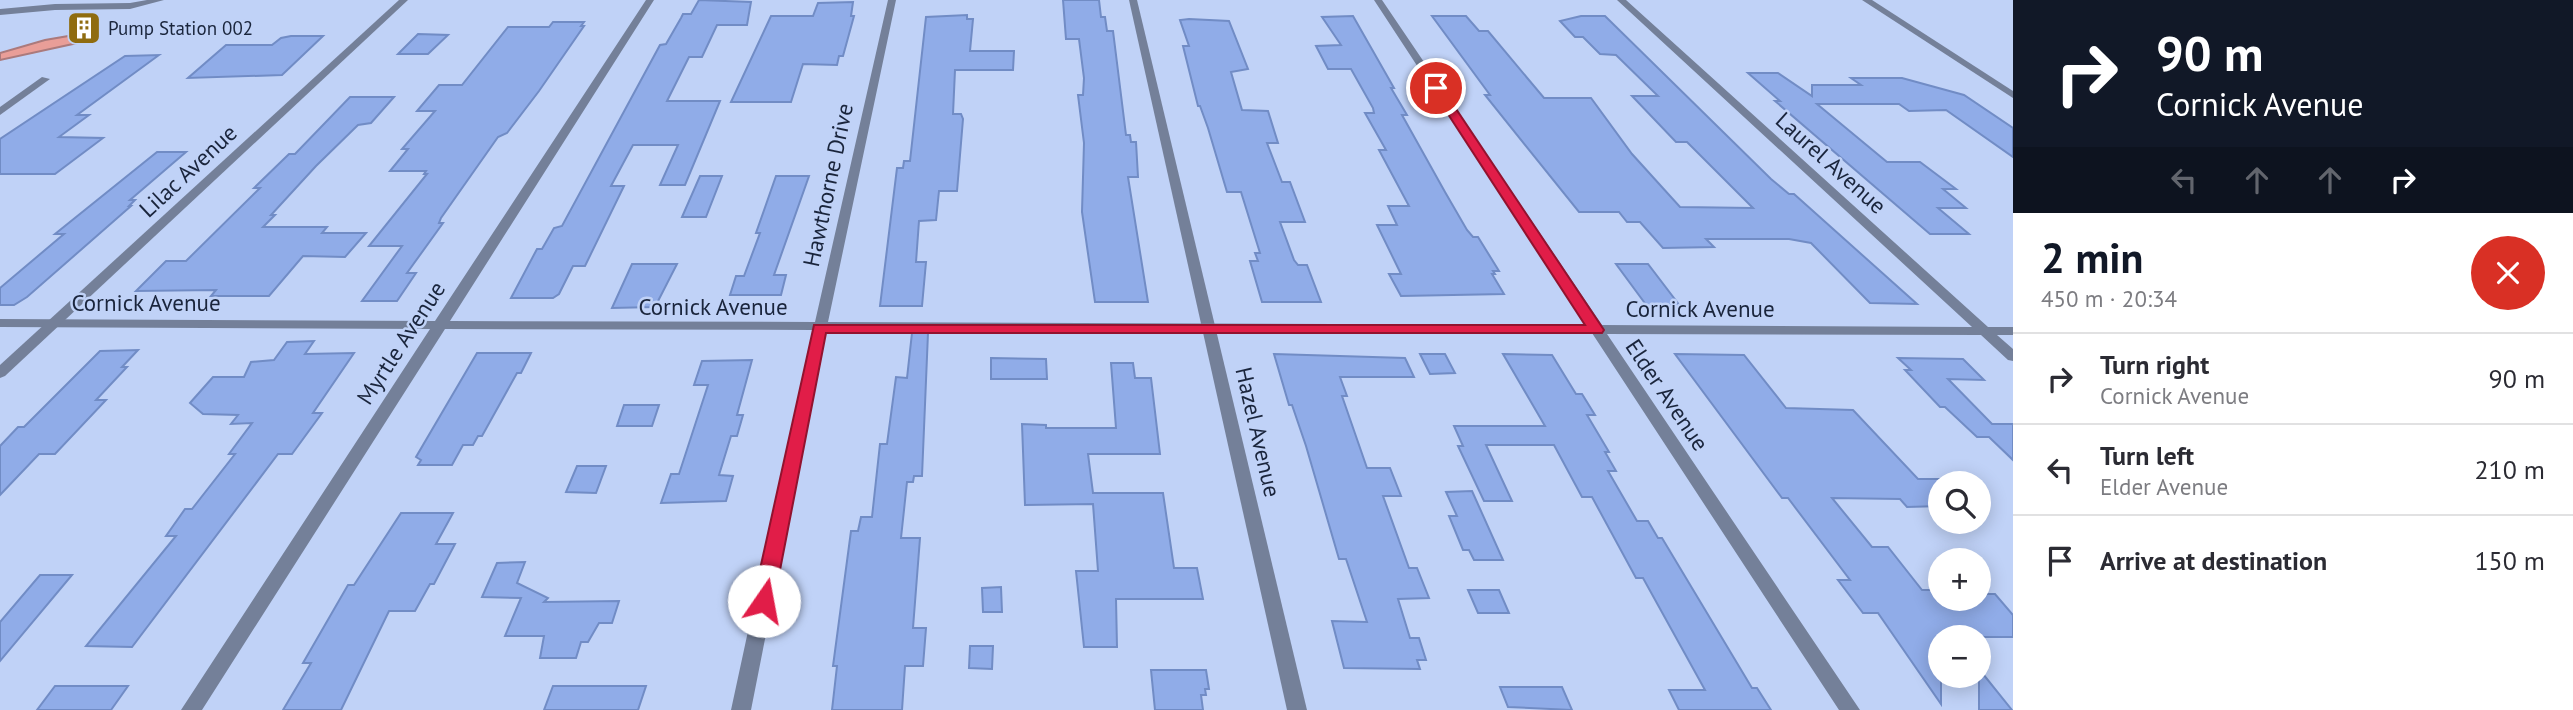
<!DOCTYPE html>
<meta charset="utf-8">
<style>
:root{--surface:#fff;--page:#f7f7f7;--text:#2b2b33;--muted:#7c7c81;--line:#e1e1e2;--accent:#111827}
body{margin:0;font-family:"PT Sans",sans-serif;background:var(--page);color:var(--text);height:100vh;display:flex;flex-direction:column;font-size:26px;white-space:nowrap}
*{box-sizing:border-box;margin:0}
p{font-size:23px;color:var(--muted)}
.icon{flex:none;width:38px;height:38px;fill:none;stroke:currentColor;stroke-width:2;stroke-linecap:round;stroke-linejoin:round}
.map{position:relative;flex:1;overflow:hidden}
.drawer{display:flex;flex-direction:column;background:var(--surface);width:560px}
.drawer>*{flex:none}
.top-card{background:#111827;color:#fff;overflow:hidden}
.fabs{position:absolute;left:1928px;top:471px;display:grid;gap:14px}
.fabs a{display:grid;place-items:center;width:63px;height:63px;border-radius:50%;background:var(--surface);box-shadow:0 4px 18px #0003;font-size:35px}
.pin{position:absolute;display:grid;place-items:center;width:60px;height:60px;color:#fff;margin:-30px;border:4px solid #fff;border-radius:50%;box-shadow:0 2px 7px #0007}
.me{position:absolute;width:77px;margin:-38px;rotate:12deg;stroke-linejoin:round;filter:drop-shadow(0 0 5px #0008)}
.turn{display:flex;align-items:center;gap:24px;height:147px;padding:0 28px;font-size:32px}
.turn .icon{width:91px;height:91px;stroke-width:2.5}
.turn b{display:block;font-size:49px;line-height:60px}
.lanes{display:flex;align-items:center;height:66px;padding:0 28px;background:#0003;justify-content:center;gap:35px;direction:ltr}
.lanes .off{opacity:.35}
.round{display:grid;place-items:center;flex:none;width:74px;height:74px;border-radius:37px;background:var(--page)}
.head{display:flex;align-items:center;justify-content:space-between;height:119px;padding:0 28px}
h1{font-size:42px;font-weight:700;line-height:52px;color:var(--accent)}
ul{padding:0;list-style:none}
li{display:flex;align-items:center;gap:21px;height:91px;padding:0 28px;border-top:2px solid var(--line)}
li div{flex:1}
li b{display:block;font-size:26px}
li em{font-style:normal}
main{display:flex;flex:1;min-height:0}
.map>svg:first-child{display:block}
.water{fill:#e99e98;stroke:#ab7a7c;stroke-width:2}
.building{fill:#90ace8;stroke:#718cc5;stroke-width:2}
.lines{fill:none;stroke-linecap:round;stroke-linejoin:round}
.minor{fill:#748099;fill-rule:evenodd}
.tertiary{fill:#748099;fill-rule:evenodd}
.route{fill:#e11d48;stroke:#92132f;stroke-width:2}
.labels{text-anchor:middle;stroke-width:5;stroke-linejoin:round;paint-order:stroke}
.far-poi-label{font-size:19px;fill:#1a253c;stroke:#c0d2f7;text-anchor:start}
.street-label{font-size:23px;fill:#1a253c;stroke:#c0d2f7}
</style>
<main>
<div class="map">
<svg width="2013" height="710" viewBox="0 0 2013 710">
<rect width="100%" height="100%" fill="#c0d2f7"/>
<path class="water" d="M92,32L93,36L82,42L0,60V53L45,40Z"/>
<g class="building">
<path d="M699,0L751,2L747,25H717L702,57H689L667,101H720L685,185H660L678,145H633L611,186H624L585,266H573L559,294L553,298H511L537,249H542L554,228L562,226L660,45L666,44L681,18L683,14H691Z"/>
<path d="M1063,0H1099L1101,17H1105L1107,31H1113L1126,135H1130L1131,142H1136L1138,177H1128L1148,302H1095L1082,212L1084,143L1078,95H1083L1084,78L1079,39H1066Z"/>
<path d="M853,2L851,16H854L843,56H839L837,65L803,64L791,102H731L771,16H813L818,3Z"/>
<path d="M967,15V19H973L970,51H1014L1013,70H955L953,114H961L963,119L957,191H939L936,220L919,221L916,262H926L922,306H880L897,168H903L904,161H910L926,17Z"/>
<path d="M1353,16L1394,88H1391L1407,115H1402L1445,192L1467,230L1473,237H1478L1499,271H1493L1495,274H1492L1504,294L1401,296L1389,274H1401L1377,225H1397L1388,206H1409L1379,150H1386L1365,113H1374L1373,108L1351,69H1328L1316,46L1341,45L1322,17Z"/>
<path d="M1432,16H1466L1479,31H1488L1544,98H1591L1632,154L1680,207L1753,208L1687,142H1676L1632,96H1658L1616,55L1600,54L1583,37H1575L1560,21L1581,16H1605L1771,179L1789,194H1794L1917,304L1870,303L1811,243L1789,239H1706L1714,247L1663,248L1640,222H1627L1619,212H1579L1485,95H1490Z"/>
<path d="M1189,19L1229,21L1248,69L1231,72L1242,110L1268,111L1278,143H1267L1282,182H1290L1305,222H1280L1294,260L1298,265H1307L1321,302H1262L1250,261H1258L1255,253H1260L1241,192H1227L1208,128L1200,106H1198L1183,46H1189L1180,20Z"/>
<path d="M553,22H584L581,26H584L539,91L507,133L498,137L441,218L439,223H443L407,273H416L397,301H362L402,246H369L427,174H424L426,171H390L408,149H402L435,111H417L439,85H462L508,27H549Z"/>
<path d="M418,34L448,35L428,54H398Z"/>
<path d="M291,36H323L282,75L188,78L226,45H272L281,38Z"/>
<path d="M159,55L77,115H89L59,137L103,138L55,174H0V139L125,56Z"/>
<path d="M1748,73H1778L1812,96V85H1861L1851,78H1902L1964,95L2013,128V157L1946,110L1909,111L1899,104H1817L1887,162H1920L1956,189H1943L1966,208H1938L1969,234H1930L1775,101H1780Z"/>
<path d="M350,97H394L371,123L358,125L316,166L271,215H275L263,227H327L322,233H366L345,257L303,256L269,296H211L216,290L136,291L166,261H186L260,188H254L289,154H295Z"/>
<path d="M157,152H186L130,200H135L129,206H131L27,297L14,305H0V288L64,234H55Z"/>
<path d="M700,176H722L706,217H682Z"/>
<path d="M776,176H809L774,275H786L781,295H730L736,276H744L760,233H756Z"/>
<path d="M632,264H677L655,307L612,308Z"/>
<path d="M1616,264H1648L1680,306H1647Z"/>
<path d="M912,333H928L922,476H914L913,482H907L901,538H920L913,628H926L923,666H905L902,710H832L837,666H833L851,531H858L861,517H872L880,444H887L896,377L907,378Z"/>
<path d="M314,341L305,354L354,353L313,413H322L292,454H278L132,647L86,646L176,536H166L185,509H192L235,454H229L252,423L231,424L238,415L203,414L190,403L213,377H244L251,362L274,360L287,342Z"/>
<path d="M138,350L122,367H127L96,400H106L55,454H39L0,495V446L18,427H24L100,351Z"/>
<path d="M477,353H531L521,373H517L482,436H478L473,445H463L452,465H418L421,460L416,457Z"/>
<path d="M1274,354L1405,358L1414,377H1340L1347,396H1342L1367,468H1390L1401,496H1383L1409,568H1417L1429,598L1398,599L1410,638H1419L1426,660H1417L1420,669L1344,668L1332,621L1367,622L1346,559H1339L1306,446L1292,405H1289Z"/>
<path d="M1420,354H1445L1455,373L1430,374Z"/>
<path d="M1503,354L1552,355L1576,394H1582L1595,415H1587L1609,452H1605L1616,471H1608L1637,521H1648L1658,538H1662L1752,688H1757L1771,710H1679L1669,690H1705L1643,578H1636L1592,497H1582L1554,445H1486L1512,501H1484L1458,446H1463L1454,426H1545Z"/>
<path d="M1675,354L1744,355L1786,408L1853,410L1918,479H1958L1962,483H1941V506L1907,507L1900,499L1832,498L1872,547H1888L1922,590H1941V598H1979V594H1995L2013,615V637H1941V704L1878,613H1863L1838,580H1850L1788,498H1782Z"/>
<path d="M991,358L1046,359L1047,379H991Z"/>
<path d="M1898,358L1963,359L1984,380L1948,379L1992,424H2013V460L1989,437H1977L1945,407H1940L1905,370H1911Z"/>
<path d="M752,360L737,415H743L737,436H731L719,475L733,476L726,501L661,503L671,474H679L708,385H694L702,361Z"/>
<path d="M1111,363H1133L1135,378H1151L1160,454H1088L1093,493H1163L1174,568H1197L1203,599H1116L1117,647H1084L1076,571H1098L1093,504L1025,505L1022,424L1046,425V428H1116Z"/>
<path d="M624,405H659L652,426H617Z"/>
<path d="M577,466H606L596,493L566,492Z"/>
<path d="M1472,491L1503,560H1474L1469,550H1463L1449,516H1457L1446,492Z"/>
<path d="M401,513H453L436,544H455L434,584H430L415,611H389L341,710H283L311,663H303L348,585H354Z"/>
<path d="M525,562L517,583L548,598L544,602L619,601L612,623H599L588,642H581L576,658H540L544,636H505L521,598L482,597L497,563Z"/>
<path d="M40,575H72L0,661V622Z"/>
<path d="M1001,587L1002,612H983L982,588Z"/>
<path d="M1468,590H1499L1509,613H1478Z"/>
<path d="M970,646H993L992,669L969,668Z"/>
<path d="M1979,669L2012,710H1979Z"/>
<path d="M1151,670H1206L1209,689H1205L1206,695H1201L1203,710H1155Z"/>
<path d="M55,686H128L111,710H37Z"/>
<path d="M553,686H646L638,710H544Z"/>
<path d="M1500,687H1562L1572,710L1508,707Z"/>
</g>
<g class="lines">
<g class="minor">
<path d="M147,0H164L130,9L55,10L0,15V9L55,4L130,3Z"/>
<path d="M646,0H654L450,321L815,322L888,0H896L828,322L1587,325L1374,0H1382L1602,325L1972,327L1617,0H1626L1988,327H2013V335H1997L2013,349V361L2008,360L1981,335L1607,334L1860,710H1839L1592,333L826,330L751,710H731L813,330L445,329L202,710H181L430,329L0,327V319L435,321Z"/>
<path d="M1862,0H1872L2013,91V98Z"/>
<path d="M42,77L50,79L0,115V107Z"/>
</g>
<g class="tertiary">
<path d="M399,0H408L5,376L0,378V365Z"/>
<path d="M1129,0H1137L1307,710H1287Z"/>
</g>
</g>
<path class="route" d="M1432,86L1442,88L1604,330L1602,333H826L774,601L771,607H756L753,601L814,325H1585L1431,88Z"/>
<defs>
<g id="building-square" transform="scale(1.75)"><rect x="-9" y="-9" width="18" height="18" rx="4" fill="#8f6c10" stroke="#c0d2f7"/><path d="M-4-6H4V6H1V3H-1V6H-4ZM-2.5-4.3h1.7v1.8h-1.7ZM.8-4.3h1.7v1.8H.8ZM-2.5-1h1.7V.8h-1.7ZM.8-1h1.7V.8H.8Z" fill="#fff"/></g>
</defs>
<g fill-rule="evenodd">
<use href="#building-square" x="84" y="28"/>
</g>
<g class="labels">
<g class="far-poi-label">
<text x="108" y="35">Pump Station 002</text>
</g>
<g class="street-label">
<text transform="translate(1831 163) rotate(42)" y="8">Laurel Avenue</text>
<text transform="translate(188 171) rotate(-43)" y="8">Lilac Avenue</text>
<text transform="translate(828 185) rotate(-78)" y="8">Hawthorne Drive</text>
<text x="146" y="311">Cornick Avenue</text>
<text x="713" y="315">Cornick Avenue</text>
<text x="1700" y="317">Cornick Avenue</text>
<text transform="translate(401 343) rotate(-57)" y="8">Myrtle Avenue</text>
<text transform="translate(1667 395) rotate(56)" y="8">Elder Avenue</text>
<text transform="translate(1258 432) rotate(77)" y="8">Hazel Avenue</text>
</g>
</g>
</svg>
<div class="fabs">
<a><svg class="icon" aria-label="search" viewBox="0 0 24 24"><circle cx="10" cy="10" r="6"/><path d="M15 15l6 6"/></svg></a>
<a>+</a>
<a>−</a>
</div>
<div class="pin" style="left:1436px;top:88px;background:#d93025"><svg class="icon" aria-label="arrive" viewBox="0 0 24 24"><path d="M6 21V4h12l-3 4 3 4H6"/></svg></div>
<svg class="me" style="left:764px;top:601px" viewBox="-20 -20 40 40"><circle r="19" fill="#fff"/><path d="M0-13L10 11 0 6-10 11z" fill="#e11d48"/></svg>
</div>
<section class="drawer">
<div class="top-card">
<div class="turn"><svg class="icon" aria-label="right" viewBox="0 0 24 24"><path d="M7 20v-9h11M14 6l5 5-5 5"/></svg><div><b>90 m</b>Cornick Avenue</div></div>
<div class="lanes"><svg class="icon off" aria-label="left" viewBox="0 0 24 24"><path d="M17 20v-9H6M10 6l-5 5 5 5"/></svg><svg class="icon off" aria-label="ahead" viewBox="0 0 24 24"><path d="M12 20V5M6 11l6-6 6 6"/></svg><svg class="icon off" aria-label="ahead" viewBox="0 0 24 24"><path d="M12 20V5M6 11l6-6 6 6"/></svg><svg class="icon" aria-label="right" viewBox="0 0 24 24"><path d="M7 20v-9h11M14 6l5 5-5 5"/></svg></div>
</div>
<div class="head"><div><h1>2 min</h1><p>450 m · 20:34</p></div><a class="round" style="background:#d93025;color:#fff"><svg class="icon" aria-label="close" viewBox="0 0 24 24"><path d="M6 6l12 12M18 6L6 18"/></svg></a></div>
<ul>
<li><svg class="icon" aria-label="right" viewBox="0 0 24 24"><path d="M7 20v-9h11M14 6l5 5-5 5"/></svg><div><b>Turn right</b><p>Cornick Avenue</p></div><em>90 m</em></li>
<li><svg class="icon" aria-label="left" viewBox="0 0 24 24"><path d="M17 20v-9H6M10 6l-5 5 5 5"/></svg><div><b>Turn left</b><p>Elder Avenue</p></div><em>210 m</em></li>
<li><svg class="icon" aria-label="arrive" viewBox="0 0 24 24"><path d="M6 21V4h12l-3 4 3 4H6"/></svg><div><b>Arrive at destination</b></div><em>150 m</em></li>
</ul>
</section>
</main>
